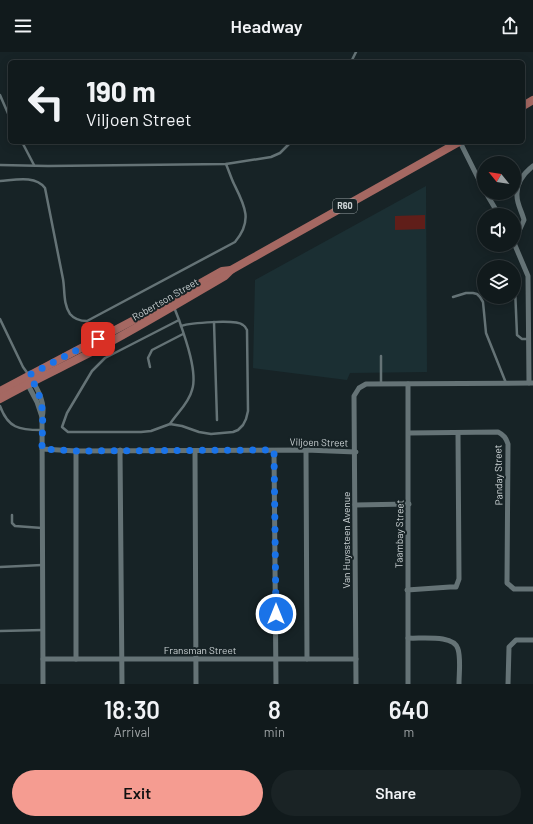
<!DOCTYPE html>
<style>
:root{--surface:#111a1c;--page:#1a2325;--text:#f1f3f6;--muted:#9ca1a3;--line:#30383b;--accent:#f59c91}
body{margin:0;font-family:Barlow,sans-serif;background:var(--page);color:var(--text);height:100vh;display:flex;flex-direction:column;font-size:15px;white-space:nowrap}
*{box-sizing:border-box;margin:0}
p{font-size:13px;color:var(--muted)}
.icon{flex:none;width:22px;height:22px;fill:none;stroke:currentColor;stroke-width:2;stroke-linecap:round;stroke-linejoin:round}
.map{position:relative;height:632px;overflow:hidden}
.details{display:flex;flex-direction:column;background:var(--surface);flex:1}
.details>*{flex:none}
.top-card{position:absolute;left:8px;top:8px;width:517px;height:84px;border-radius:6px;box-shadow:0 2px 10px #0003,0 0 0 1px var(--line);background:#111a1c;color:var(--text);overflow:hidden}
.needle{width:26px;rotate:300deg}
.buttons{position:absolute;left:477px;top:104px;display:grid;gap:8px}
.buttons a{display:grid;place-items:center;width:44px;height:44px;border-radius:50%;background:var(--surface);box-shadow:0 2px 10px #0003,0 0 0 1px var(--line);font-size:20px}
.pin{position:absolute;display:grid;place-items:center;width:34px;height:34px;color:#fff;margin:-17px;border-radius:8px;box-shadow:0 2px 6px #0006}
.me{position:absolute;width:44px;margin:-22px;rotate:0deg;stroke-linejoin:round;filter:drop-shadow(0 0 3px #0008)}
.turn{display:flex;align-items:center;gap:14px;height:84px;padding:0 12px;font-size:18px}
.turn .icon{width:52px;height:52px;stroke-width:2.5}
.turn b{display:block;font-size:28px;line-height:34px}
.eta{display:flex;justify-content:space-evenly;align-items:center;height:68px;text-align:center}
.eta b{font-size:24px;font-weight:600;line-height:28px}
.cta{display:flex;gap:8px;margin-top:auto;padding:8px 12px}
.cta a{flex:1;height:46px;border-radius:24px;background:var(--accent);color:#111;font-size:16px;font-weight:600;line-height:46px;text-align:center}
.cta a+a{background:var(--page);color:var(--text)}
header{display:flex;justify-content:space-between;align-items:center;height:52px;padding:0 12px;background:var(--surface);font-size:18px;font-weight:600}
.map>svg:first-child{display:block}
.built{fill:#1b2f33}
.green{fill:#601e19}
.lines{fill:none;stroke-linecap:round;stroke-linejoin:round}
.lane{stroke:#657376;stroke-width:2.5}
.street{stroke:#657376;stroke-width:5}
.primary{stroke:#a56862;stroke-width:8}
.route{stroke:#1a73e8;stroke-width:7;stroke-dasharray:0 12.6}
.labels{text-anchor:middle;stroke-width:4;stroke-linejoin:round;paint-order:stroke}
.shield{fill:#172326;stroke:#969fa1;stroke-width:1}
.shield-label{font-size:9px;font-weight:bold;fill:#cdd4d6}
.street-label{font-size:10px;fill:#cdd4d6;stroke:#172326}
</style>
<header><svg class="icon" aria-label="menu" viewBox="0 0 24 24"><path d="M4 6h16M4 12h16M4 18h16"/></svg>Headway<svg class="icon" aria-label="share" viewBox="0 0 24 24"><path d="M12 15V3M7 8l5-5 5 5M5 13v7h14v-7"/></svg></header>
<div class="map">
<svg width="533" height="632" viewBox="0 0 533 632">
<rect width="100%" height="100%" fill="#172326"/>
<path class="built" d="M426,134L427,320L350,321L347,328L253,316L255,228Z"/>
<path class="green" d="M425,163V177L395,178V164Z"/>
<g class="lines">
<g class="lane">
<path d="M351,10L356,0"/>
<path d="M0,43L10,66"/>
<path d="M22,90L34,113"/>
<path d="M0,113L48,114L226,112L271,105L280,101L291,90"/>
<path d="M0,129C15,128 35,123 45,136C51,166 57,196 63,227C65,238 63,252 70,262C75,268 81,269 87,269L235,190C253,169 245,154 234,132C231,126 229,119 226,112"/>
<path d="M515,236L517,283L522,287H528"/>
<path d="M453,245L466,241H473L477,242L480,245L483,250L486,281L506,331"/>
<path d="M174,255L179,268L105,306L92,319L67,361L62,375L68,380H141L151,379L170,372L182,374L199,380L211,382L233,380L238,378L243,373L246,367L248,359L247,278C246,276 245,274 243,273C236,267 190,271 181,274"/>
<path d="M0,267L23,315L28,322"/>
<path d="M214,270L217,368"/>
<path d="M381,304V331"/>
<path d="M150,315L148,306L152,298L183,282"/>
<path d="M0,354C8,376 19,378 41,378"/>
<path d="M170,372C177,361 189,351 192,338C198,321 185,285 179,268"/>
<path d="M12,463V471L15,474L42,476"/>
<path d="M0,515L42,513"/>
<path d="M0,579L43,578"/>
</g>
<g class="street">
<path d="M460,90L484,138"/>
<path d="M486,141L499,163"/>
<path d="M514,182L519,179L524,168C522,160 517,152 517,144C516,131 524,121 533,114"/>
<path d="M514,191L528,224L529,331"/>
<path d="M32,328C38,338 46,352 42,365L43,632"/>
<path d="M27,331L37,350L42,365"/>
<path d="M408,332V632"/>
<path d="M409,381L498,380C504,383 506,386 508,392L507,531L514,537H533"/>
<path d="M42,397L76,399L306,398L356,400"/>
<path d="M120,398L122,632"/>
<path d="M306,398L307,607"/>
<path d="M195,399L196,632"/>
<path d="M274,399L276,632"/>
<path d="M355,453L409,452"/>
<path d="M407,538L450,535H456L459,527L458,381"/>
<path d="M408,586C420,587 454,582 458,597C461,607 459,621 459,632"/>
<path d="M43,607H356"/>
<path d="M76,607V399"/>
<path d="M356,632L354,344L359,336L366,332L533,331"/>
<path d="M508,632L509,595L516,588H533"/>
</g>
<g class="primary">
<path d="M523,54L533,48"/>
<path d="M0,339L149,260L222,219L231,218"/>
<path d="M0,347C34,328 69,312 103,294C144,272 184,248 225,224L231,218L459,90"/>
</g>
</g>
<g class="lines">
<path class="route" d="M98,287L29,323C47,351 42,366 42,397L76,399L274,398L276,562"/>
</g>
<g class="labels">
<rect class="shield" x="333" y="147" width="24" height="14" rx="3"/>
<g class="shield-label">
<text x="345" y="157">R60</text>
</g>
<g class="street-label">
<text transform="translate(165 247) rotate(-30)" y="4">Robertson Street</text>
<text transform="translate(319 390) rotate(1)" y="4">Viljoen Street</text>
<text transform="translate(498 423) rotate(-91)" y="4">Panday Street</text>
<text transform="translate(399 482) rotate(-89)" y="4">Taambay Street</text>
<text transform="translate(346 488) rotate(-90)" y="4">Van Huyssteen Avenue</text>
<text x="200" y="602">Fransman Street</text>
</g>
</g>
</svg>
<div class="buttons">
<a><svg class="needle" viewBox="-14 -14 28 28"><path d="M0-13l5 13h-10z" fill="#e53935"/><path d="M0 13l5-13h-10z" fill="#9ca1a3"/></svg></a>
<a><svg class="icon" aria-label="sound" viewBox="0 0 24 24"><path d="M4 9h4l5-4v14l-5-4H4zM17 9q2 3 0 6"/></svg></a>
<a><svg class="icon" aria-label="layers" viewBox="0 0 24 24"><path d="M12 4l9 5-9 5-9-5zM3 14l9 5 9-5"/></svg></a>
</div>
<div class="pin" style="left:98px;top:287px;background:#d93025"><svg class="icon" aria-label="arrive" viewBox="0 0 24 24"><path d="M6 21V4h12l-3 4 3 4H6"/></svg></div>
<svg class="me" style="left:276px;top:562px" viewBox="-20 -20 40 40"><circle r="17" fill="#1a73e8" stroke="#fff" stroke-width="3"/><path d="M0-11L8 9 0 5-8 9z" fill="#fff"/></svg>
<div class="top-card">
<div class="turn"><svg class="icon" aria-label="left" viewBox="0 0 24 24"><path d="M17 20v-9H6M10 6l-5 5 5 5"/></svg><div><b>190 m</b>Viljoen Street</div></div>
</div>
</div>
<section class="details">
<div class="eta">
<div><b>18:30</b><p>Arrival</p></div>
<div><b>8</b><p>min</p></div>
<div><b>640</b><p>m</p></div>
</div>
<div class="cta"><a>Exit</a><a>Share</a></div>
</section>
